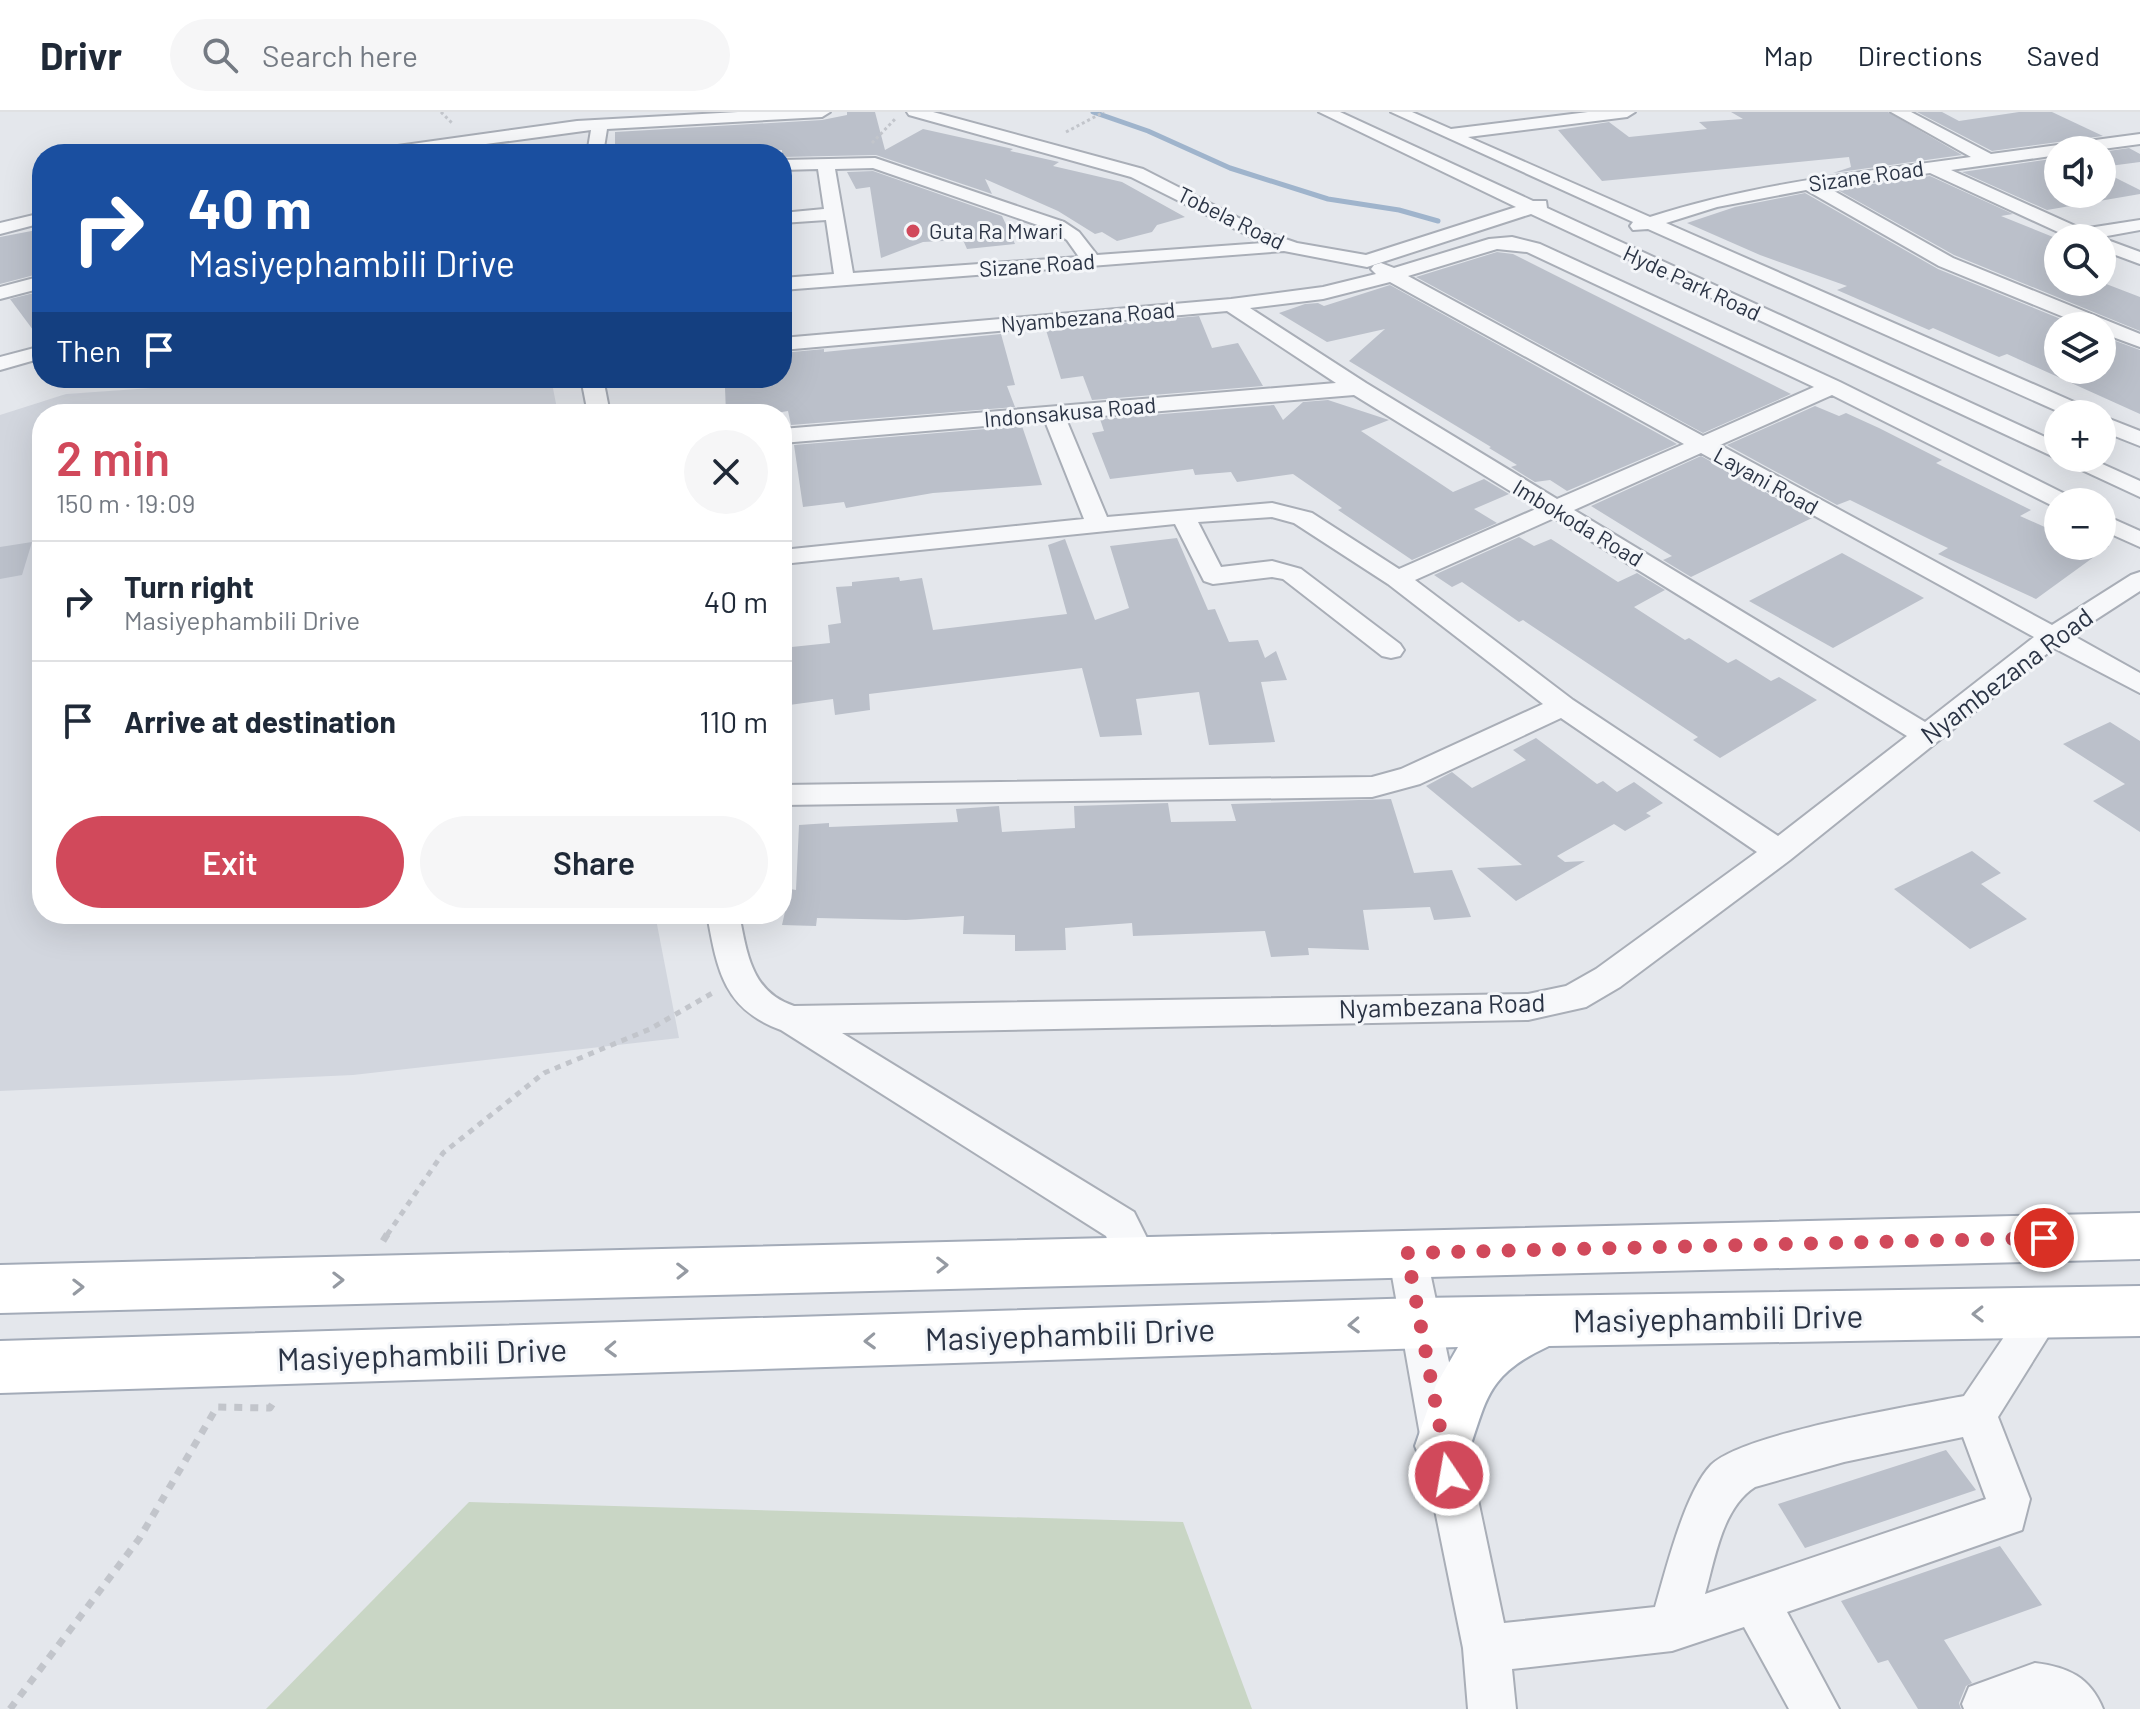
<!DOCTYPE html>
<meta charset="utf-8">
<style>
:root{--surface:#fff;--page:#f6f6f7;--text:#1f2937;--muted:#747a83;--line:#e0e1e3;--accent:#d1495b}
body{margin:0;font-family:Barlow,sans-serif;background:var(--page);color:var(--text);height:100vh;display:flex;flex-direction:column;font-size:30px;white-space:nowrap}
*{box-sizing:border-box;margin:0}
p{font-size:26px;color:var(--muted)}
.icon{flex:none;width:44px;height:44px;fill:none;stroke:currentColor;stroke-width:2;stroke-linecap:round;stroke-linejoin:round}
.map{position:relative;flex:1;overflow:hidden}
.side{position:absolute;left:32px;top:292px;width:760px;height:520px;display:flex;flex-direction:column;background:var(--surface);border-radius:32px;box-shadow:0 8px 32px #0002}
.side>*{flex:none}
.guide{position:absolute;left:32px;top:32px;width:760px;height:244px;border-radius:32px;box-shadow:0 8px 32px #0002;background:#1a4fa0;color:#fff;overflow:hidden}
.controls{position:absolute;left:2044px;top:24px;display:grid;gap:16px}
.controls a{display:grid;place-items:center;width:72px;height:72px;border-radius:50%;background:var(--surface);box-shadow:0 8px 32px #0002;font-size:40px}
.pin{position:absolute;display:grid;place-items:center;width:68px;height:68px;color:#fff;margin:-34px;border:4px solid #fff;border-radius:50%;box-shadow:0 2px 8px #0007}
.me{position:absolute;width:88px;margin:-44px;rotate:348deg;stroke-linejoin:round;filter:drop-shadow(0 0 6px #0008)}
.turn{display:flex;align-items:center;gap:28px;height:168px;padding:0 24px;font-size:36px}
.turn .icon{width:104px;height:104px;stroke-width:2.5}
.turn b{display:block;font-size:56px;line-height:68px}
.then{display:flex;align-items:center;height:76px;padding:0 24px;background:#0003;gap:16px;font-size:30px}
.round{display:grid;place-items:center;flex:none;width:84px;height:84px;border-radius:42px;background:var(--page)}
.headline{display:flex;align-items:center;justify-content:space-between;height:136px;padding:0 24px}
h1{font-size:48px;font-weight:600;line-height:60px;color:var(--accent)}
.cta{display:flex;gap:16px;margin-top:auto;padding:16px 24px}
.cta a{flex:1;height:92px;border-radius:48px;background:var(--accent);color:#fff;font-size:32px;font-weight:600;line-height:92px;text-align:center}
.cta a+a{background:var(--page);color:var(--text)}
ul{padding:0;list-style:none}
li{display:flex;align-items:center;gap:24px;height:120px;padding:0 24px;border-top:2px solid var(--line)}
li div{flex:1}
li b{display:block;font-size:30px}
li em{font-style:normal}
header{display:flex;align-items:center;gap:48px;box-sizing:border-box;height:112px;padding:0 40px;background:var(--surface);border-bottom:2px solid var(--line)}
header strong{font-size:38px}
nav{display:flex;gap:44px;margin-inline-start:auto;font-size:28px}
.search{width:560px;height:72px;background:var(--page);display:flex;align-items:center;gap:20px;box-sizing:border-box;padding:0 28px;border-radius:44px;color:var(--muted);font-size:30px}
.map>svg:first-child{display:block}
.built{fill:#d2d6de}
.green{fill:#c9d6c5}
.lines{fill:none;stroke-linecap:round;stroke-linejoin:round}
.stream{stroke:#9fb4cc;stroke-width:5}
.building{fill:#bbc0ca}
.minor-casing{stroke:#a9aeb7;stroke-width:4}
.major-casing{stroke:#a3abb8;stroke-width:4}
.path-far2{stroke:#c2c5cb;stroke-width:3;stroke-dasharray:3 3;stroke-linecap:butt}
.path-far1{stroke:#c2c5cb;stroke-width:5;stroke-dasharray:6 6;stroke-linecap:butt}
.path{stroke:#c2c5cb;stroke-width:7;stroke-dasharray:8 8;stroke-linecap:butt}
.minor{fill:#f7f8fa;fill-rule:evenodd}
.major{fill:#fff;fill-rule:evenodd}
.oneway{stroke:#959aa2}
.route{stroke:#d1495b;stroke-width:14;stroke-dasharray:0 25.2}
.poi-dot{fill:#d1495b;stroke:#f4f6f9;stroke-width:3}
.labels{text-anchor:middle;stroke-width:6;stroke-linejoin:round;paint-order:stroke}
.far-street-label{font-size:22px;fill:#2b3445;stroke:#f4f6f9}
.far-poi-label{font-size:22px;fill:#2b3445;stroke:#f4f6f9;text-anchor:start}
.street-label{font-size:26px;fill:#2b3445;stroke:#f4f6f9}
.near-street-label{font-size:32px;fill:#2b3445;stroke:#f4f6f9}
</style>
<header>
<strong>Drivr</strong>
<div class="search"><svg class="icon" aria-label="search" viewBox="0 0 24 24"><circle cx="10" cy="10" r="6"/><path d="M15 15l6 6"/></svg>Search here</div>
<nav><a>Map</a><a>Directions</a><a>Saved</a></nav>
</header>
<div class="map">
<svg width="2140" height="1597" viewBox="0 0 2140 1597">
<rect width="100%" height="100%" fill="#e4e7ec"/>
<path class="built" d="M295,266H551L558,302H42V802H655L679,926L353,963L0,979V303L66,282Z"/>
<path class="green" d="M469,1390L1183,1410L1252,1597H266Z"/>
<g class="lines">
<path class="stream" d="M1093,0L1148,19L1230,56L1328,87L1399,98L1438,109"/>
</g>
<g class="building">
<path d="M847,0H875L885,38L923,17L1013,37L1010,39L1059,50L1053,54L1122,70L1185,105L1157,113L1152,120L1117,129L1102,120L1095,122L1058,99L985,67L992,82L876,43L782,45V38L727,42H615V20L822,8L847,3Z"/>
<path d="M1731,0H1888L1962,43L1833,61L1851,55L1849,45L1602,69L1558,18L1609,10L1629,25L1707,17L1699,10L1743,7Z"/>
<path d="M1917,0H1942L1959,9L2019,0H2052L2103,24L1992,39Z"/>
<path d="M2129,36L2140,42V50L2102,55V40Z"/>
<path d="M2058,46V82H2102V59L2140,78V82L2047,98L1962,60Z"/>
<path d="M873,59L1002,104L1015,132L967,137L963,128L923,130L881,146L870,75L856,77L847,60Z"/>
<path d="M1930,64L2013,102L2001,104L2058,127V173L2065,170H2101L2140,185V219L1954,143L1836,77Z"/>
<path d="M1805,81L1938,157L2078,214H2058V258H2102V224L2140,238V302L2007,242L1999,245L1933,216L1929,218L1837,178L1847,174L1760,143L1687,111L1735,95Z"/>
<path d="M42,117V161L0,172V125Z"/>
<path d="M1497,140L1513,142L1791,282L1703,321L1416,165Z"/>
<path d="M1390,173L1677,332L1567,379L1550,368L1535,370L1511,355L1517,353L1489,336L1491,335L1349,249L1385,217L1327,230L1279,201L1305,192L1318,191L1324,194Z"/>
<path d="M42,179V230L10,187Z"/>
<path d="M1199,204L1212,236L1238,231L1263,274L1092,288L1083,264L1061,267L1046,218Z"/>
<path d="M1001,222L1015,273L1007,274L1015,295L791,313L788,299L770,302L769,297L726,301L725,276L782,268V241L824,237V240Z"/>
<path d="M1328,288L1389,308L1361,319L1453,380L1484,367L1509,382L1474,397L1497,411L1412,448L1338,398L1342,396L1293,362L1237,370L1231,360L1195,363L1193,357L1110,367L1092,321L1104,319L1100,307L1274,293L1283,308L1303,290Z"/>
<path d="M1815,294L1839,304L1846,301L1879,316L1942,348L1936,351L2031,398L2020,404L2058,421V434H2109L2036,487L1938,442L1948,436L1931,428L1850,388L1837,393L1727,333Z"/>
<path d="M1022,314L1042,373L933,381L846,396L844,390L803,395L794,333Z"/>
<path d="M1701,344L1812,406L1691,465L1663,448L1672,444L1591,394Z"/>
<path d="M1519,425L1534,434L1551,427L1618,470L1637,461L1665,478L1634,495L1685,528L1689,526L1728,551L1736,547L1771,569L1779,565L1817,588L1720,646L1693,628L1698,625L1523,508L1519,510L1462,470L1452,475L1434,463Z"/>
<path d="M1177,426L1208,498L1215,497L1229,530L1258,528L1265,546L1276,539L1287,568L1261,570L1275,630L1209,633L1199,580L1136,587L1142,623L1100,625L1082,556L869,582L870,598L835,603L833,587L782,594V536L830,531L828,513L841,511L836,475L852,474V470L899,465L900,469L922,466L933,518L1067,502L1048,433L1065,427L1095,508L1129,496L1110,434Z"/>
<path d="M32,430L22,463L0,467V435Z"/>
<path d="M1842,441L1924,486L1833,536L1749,489Z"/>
<path d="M2110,610L2140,629V720L2093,689L2125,672L2063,632Z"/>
<path d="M1536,626L1597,672L1603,669L1617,680L1634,670L1663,691L1646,701L1651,704L1625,719L1614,712L1557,744L1565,750L1585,749L1516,789L1477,756L1522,753L1426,674L1452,660L1472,676L1526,648L1513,638Z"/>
<path d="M1391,687L1414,761L1452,758L1471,805L1434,808L1430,795L1363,798L1369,838L1308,836L1309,843L1271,845L1265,819L1133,824L1132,811L1065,816L1066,838L1015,839V823L963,822L964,804L906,808L817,806L816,814L782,813L790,777L796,778L799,713L829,711V715L958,710L956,697L999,694L1002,720L1075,716L1074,694L1168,691L1171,710L1236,709L1231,692Z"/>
<path d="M1972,739L2001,761L1981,772L2027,807L1970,837L1894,777Z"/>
<path d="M1946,1338L1976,1378L1805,1436L1778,1392Z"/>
<path d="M2000,1434L2042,1493L1944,1528L1972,1571L1966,1574L1959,1591L1961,1597H1918L1888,1548L1878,1551L1841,1489Z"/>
</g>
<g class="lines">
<g class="minor-casing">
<g id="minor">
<path d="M738,0H830L822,5L607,17L603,42H587L591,18L412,42H368L376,37L577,9Z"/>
<path d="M907,0H933L1143,57L1268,121L1297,131L1366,143L1516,95L1319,0H1340L1533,89H1546L1547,96L2058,331V346H2089L2140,369V385L1531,102L1367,155L1284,139L782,178V166L834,162L826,108L782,111V101L824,97L818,57L782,58V48L875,46L1064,110L1079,120L1097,143L1263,131L1131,65L909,3ZM873,56L1052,118L1067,128L1079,145L853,161L835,57Z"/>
<path d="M1391,0H1412L1451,17L1588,0H1635L1627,5L1468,25L1650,105C1755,71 1863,60 1971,45L1891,0H1911L1991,42L2140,22V32L2095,38H2058V43L1951,58L2082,117L2140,108V118L2096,126H2071L1930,61L1827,75L1953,146L2140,222V235L2102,221V214H2086L1939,154L1806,78L1717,95L1666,111L2090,297L2093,302H2064L1648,117L1633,118L1630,114L1633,110Z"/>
<path d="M42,101V111L0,122V111Z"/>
<path d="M1512,125L1540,132L1840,270L2071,385L2075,390H2058V396L2055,395L1832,283L1720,333L2052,513L2131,463L2140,460V479L2072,523L2140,561V581L2054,536L1790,748L1620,875L1586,895L1528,908L842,921L1134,1100L1149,1130L1155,1148L1149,1161L1135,1166L1121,1161L1106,1124L781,918C723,897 717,857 707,802H739C747,841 751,880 794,894L1528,882L1566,874L1596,857L1757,740L1561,606L1420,672L1372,685L782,693V673L1372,665L1401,657L1543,592L1388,472L1294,411L1272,405L1198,410L1221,455L1272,449L1301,457L1400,532L1404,538L1400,544L1391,546L1382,544L1283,467L1272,465L1213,472L1204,469L1175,412L782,452V438L1084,407L1045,309L782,331V317L1336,271L1227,199L782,238V226L1231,187L1323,175L1376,162L1371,157L1374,153L1381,151L1394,156L1489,127ZM1497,137L1527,140L1814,275L1703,324L1408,164ZM1390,170L1684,332L1557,387L1366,271L1250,196L1323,187ZM1354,283L1538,396L1399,457L1312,401L1272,391L1107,405L1066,307ZM1701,341L2034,525L1925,610L1574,398ZM1554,406L1907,624L1778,724L1573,588L1415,468Z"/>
<path d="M2102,126L2140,140V152L2102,138Z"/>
<path d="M42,164V176L0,187V175Z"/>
<path d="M42,234V246L0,258V245Z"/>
<path d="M581,266H603L610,302H588Z"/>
<path d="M2102,304L2140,319V334L2102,319Z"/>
<path d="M2102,402L2140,419V435L2102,418Z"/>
<path d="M1407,1123L1421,1129L1426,1141L1504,1511L1655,1495C1666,1457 1685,1380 1711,1353C1743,1321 1913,1294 1964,1284L2029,1188L2043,1182L2057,1188L2063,1201L1998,1305L2030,1387L2022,1418L1787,1500L1839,1597H1789L1744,1515L1672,1539L1512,1557L1516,1597H1468L1463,1536L1422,1334L1388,1141L1393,1129ZM1963,1325L1986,1387L1705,1482C1715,1447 1722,1396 1755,1375L1844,1350Z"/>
<path d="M2035,1551C2068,1555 2090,1565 2103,1597H1964L1962,1592L1969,1575Z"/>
</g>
</g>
<g class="major-casing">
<g id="major">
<path d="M2140,1101V1147L0,1201V1153Z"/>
<path d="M2140,1174V1224L1549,1234C1480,1266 1488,1292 1463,1354L1443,1362L1423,1354L1415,1334L1436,1273L1458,1235L0,1281V1229L1420,1186Z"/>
</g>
</g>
<g class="path-far2">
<path d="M441,0L452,11"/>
<path d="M1066,20L1104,0"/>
<path d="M872,31L896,6"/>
</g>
<path class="path-far1" d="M387,1123L443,1041L544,961L650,917L716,879"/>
<g class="path">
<path d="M383,1129L388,1121"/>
<path d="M10,1597L139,1427L217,1295L270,1296L276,1286"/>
</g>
<use href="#minor" class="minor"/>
<use href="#major" class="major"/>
</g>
<defs><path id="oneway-chevron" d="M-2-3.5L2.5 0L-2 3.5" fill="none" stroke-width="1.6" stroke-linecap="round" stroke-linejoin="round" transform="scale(2)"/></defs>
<g class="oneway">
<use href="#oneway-chevron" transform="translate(942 1153) rotate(-1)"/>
<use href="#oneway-chevron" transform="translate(682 1159) rotate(-1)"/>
<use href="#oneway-chevron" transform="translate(338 1168) rotate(-1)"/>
<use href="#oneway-chevron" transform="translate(78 1175) rotate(-1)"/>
<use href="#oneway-chevron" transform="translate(1978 1202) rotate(179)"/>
<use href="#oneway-chevron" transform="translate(1354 1213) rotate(178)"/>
<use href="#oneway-chevron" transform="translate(870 1229) rotate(178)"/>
<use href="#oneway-chevron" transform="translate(611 1237) rotate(178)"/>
</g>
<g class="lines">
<path class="route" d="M1449,1363L1407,1141L2044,1126"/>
</g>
<circle class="poi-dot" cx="913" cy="119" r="8"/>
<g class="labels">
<g class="far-street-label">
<text transform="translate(1866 64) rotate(-8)" y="8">Sizane Road</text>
<text transform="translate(1231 106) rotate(26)" y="8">Tobela Road</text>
<text transform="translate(1037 153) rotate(-4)" y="8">Sizane Road</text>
<text transform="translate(1692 171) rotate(25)" y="8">Hyde Park Road</text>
<text transform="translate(1088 205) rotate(-5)" y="8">Nyambezana Road</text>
<text transform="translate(1070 300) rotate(-5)" y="8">Indonsakusa Road</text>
<text transform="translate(1766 369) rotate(29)" y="8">Layani Road</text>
<text transform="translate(1578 411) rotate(31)" y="8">Imbokoda Road</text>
</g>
<g class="far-poi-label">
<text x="929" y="127">Guta Ra Mwari</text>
</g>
<g class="street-label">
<text transform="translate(2007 564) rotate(-37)" y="9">Nyambezana Road</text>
<text transform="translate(1442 894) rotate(-2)" y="9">Nyambezana Road</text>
</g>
<g class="near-street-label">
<text transform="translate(1718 1207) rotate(-1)" y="11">Masiyephambili Drive</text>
<text transform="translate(1070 1223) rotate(-2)" y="11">Masiyephambili Drive</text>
<text transform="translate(422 1243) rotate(-2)" y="11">Masiyephambili Drive</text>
</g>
</g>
</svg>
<div class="controls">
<a><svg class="icon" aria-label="sound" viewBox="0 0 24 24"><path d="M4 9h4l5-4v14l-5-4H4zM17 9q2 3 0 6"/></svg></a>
<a><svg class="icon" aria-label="search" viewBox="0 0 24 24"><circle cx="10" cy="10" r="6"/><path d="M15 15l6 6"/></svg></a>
<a><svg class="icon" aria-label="layers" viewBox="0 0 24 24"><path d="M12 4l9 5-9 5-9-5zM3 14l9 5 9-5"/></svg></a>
<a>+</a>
<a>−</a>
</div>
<div class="pin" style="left:2044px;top:1126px;background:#d93025"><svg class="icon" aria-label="arrive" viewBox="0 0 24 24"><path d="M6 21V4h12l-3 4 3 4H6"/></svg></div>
<svg class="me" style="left:1449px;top:1363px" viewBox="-20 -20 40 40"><circle r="17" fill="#d1495b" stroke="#fff" stroke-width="3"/><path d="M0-11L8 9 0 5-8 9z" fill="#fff"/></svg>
<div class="guide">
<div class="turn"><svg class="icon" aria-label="right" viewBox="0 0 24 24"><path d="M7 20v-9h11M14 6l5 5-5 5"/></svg><div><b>40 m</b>Masiyephambili Drive</div></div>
<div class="then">Then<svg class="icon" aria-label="arrive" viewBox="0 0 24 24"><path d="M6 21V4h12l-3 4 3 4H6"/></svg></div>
</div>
<section class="side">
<div class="headline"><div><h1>2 min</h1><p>150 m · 19:09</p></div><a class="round"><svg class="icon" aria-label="close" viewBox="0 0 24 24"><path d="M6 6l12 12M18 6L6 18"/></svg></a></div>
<ul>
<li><svg class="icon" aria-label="right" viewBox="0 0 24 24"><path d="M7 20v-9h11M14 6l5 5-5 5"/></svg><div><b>Turn right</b><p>Masiyephambili Drive</p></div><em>40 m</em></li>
<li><svg class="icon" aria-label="arrive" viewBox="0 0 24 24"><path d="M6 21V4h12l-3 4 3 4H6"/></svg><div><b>Arrive at destination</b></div><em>110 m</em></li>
</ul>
<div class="cta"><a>Exit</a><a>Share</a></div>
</section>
</div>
